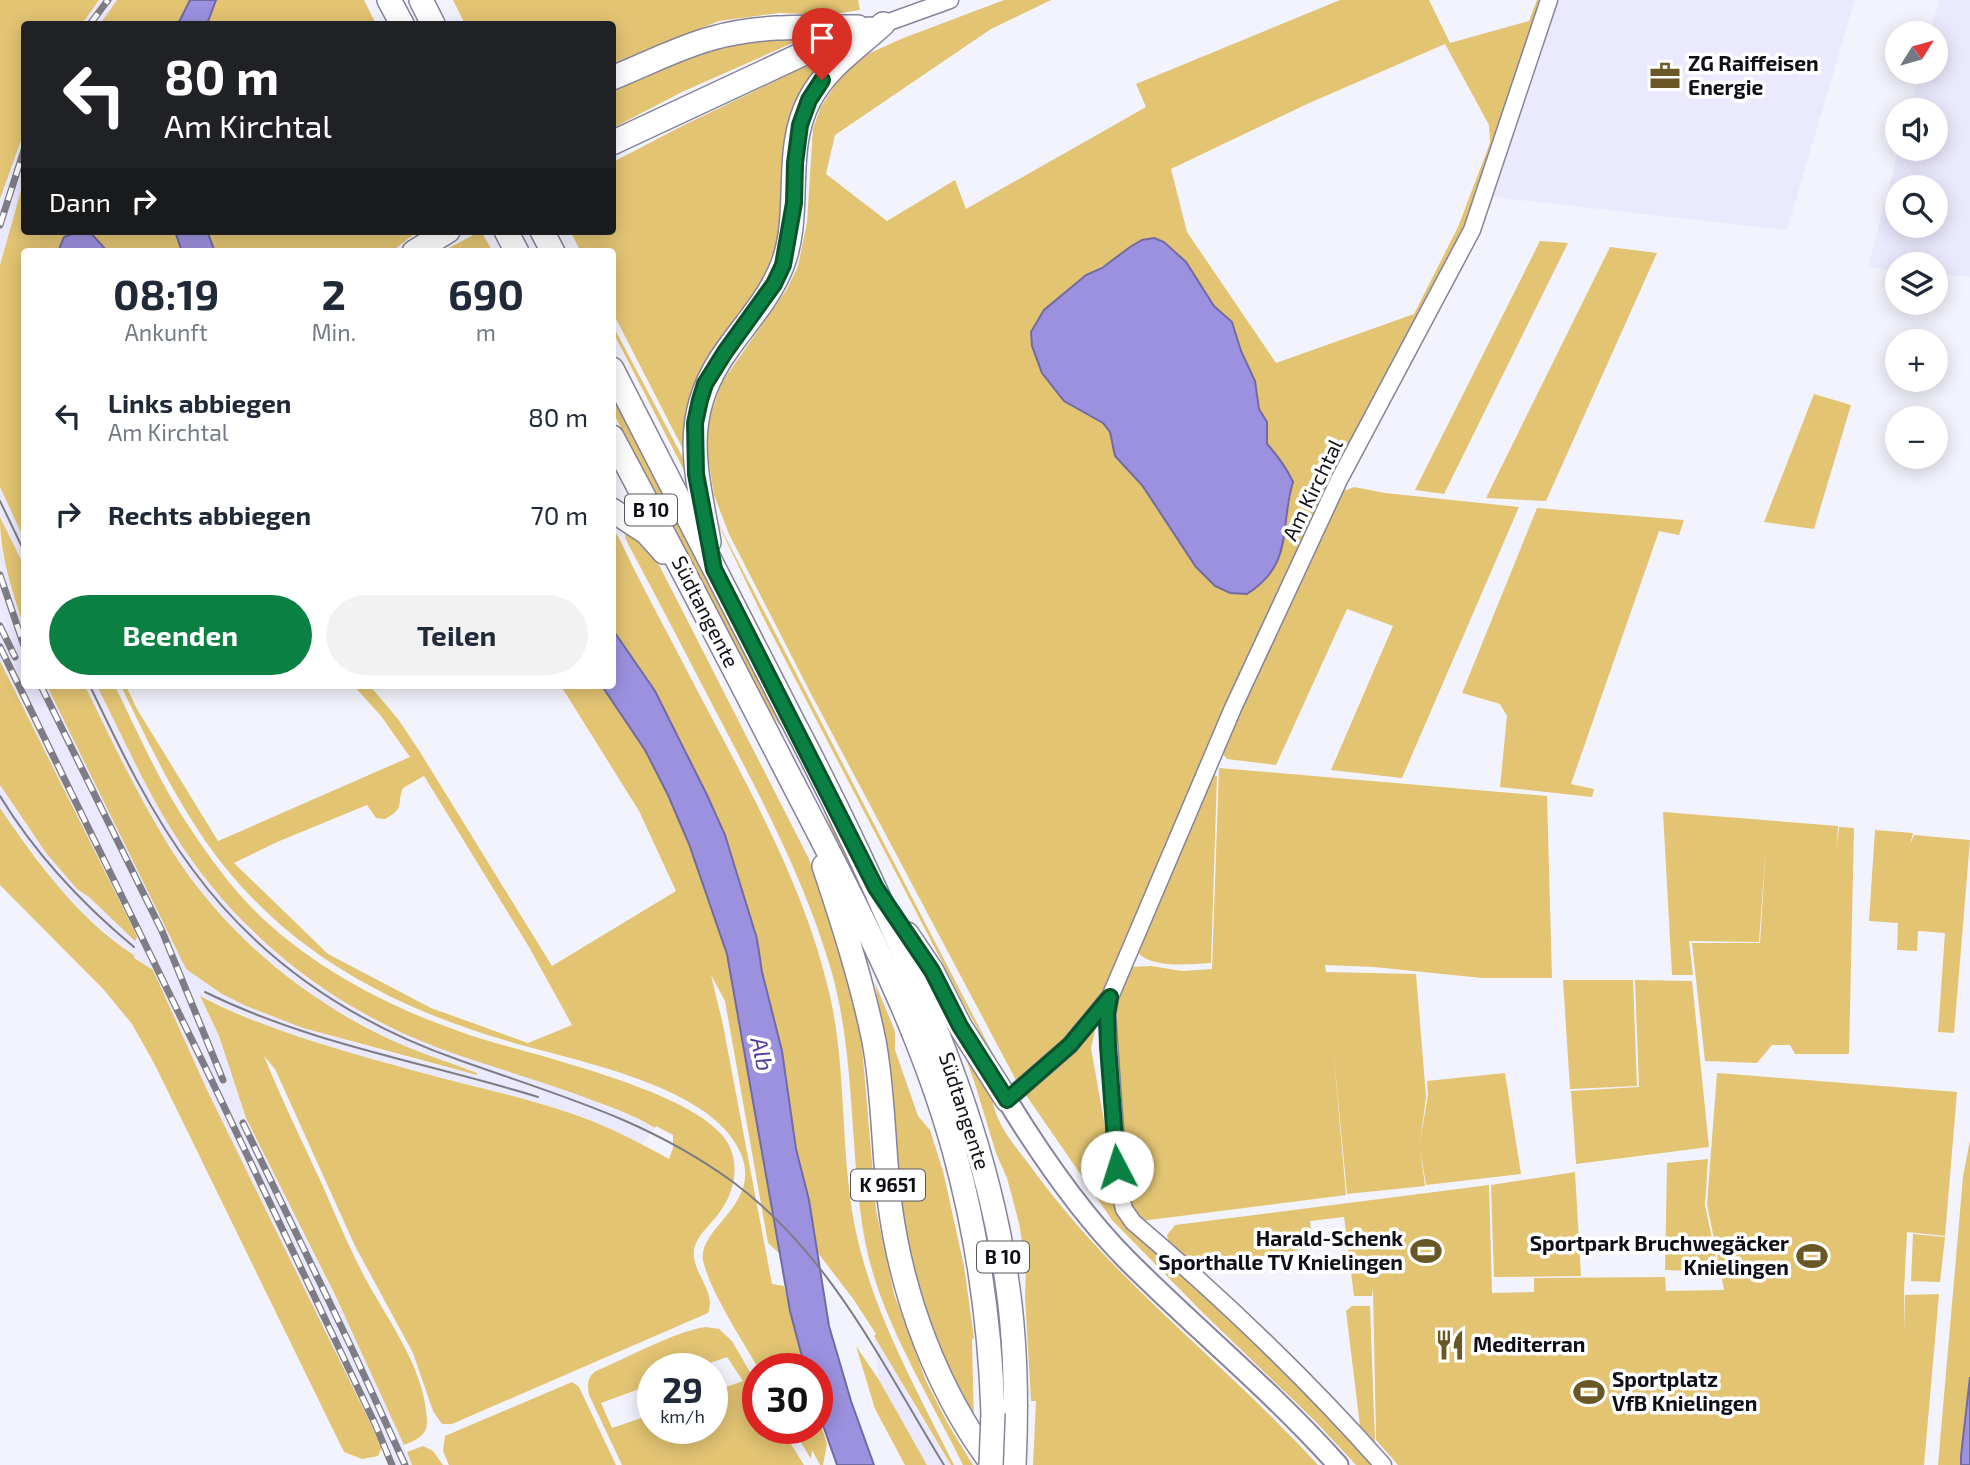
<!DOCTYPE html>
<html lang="de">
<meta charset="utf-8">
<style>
:root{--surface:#fff;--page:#f2f2f3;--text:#1f2937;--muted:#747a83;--accent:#0b8043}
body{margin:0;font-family:"Exo 2",sans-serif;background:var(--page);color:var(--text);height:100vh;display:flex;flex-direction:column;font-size:26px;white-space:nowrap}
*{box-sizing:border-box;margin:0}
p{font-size:23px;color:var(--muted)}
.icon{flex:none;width:38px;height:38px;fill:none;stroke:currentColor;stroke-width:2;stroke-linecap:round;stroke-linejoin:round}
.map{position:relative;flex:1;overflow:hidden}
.sheet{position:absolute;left:21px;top:248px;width:595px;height:441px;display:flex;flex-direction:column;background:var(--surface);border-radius:7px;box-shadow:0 4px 18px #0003}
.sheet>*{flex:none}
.banner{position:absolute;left:21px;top:21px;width:595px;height:214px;border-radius:7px;box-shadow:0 4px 18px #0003;background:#202124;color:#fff;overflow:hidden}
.needle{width:46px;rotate:53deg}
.tools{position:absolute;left:1885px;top:21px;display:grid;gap:14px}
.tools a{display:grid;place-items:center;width:63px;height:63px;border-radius:50%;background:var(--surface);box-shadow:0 4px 18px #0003;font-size:35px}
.speed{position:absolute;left:637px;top:1353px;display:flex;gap:14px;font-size:35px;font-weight:700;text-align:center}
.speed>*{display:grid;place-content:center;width:91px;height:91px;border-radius:50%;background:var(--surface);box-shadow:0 4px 18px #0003;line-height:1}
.speed small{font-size:18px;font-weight:400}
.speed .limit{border:10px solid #d22;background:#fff;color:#111}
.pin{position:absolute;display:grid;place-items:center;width:60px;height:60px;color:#fff;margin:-72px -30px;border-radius:50% 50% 50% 0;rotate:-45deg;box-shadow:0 0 7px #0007}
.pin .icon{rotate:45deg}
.me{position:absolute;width:77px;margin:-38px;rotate:355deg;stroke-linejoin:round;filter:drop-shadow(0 0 5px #0008)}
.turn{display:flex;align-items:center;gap:24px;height:147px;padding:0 28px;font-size:32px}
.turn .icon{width:91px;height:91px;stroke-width:2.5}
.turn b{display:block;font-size:49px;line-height:60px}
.then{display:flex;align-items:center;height:66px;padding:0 28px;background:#0003;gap:14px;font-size:26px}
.eta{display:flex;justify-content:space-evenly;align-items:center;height:119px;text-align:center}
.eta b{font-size:42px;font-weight:700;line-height:49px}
.cta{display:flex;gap:14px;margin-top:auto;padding:14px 28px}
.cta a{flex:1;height:80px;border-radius:42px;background:var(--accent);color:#fff;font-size:28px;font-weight:700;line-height:80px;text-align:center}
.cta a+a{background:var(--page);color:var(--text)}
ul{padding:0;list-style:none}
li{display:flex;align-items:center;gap:21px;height:98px;padding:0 28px}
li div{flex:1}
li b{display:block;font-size:26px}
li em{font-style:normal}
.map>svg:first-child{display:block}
.built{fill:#ebe9fd;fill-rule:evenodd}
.green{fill:#e2c473;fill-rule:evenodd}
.water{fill:#9c91df;stroke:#726aa3;stroke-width:2}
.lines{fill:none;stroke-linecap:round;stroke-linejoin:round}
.minor-casing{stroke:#86839b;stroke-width:19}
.major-casing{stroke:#86839b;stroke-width:23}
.highway-casing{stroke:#86839b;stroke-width:26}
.minor{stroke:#fff;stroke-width:16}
.major{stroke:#fff;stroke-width:19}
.highway{stroke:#fff;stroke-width:23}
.tram{stroke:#7e7d86;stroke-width:2}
.rail-casing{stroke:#7e7d86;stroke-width:7}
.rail{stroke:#fff;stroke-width:4.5;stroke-dasharray:13;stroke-linecap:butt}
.highway-bridge-casing{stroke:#86839b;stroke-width:26;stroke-linecap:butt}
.highway-bridge{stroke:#fff;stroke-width:23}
.route-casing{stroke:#07532c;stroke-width:18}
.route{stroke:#0b8043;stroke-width:12}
.labels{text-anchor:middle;stroke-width:7;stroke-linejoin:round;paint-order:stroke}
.shield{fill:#fff;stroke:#58575d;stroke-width:2}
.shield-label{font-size:19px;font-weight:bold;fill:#100f17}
.poi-label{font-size:21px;font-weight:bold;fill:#100f17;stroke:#fff;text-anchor:start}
.street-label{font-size:21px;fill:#100f17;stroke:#fff}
.water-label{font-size:23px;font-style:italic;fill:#543f9a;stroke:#fff}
</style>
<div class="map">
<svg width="1970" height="1465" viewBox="0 0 1970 1465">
<rect width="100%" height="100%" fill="#f3f3fd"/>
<g class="built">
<path d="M99,0H117L100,24H82Z"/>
<path d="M1559,0H1855L1787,230L1493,197Z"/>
<path d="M1939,0H1970V277L1936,274V264H1897V270L1868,267L1899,149H1936V110H1910L1920,72H1936V33H1930ZM1897,187H1936V226H1897Z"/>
<path d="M24,132V180L0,265V199Z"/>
<path d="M0,487L24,539V566L0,517Z"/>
<path d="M0,544L10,585L24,627V686H47L187,969L222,994L246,1006L303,1028L411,1059L477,1074L405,1047L327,1005L282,972L233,928L199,889L164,838L139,795L85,686H97L155,802L173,832L205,879L256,936L305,977L362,1013L412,1037L581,1096L629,1115L655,1128L642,1144L593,1121L543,1104L351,1054L262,1024L205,998L204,999L200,998L219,1036L246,1118L374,1376L412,1465H390L208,1092L153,970L134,958V955L94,923L62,891L0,808V785L25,824L77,889L89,897L135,940L132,926L0,661Z"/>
<path d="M874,1336L930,1432L951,1465H927L879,1380Z"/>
</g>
<g class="green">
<path d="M0,0H99L82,24H24V132L0,199Z"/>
<path d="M117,0H190L178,24H100Z"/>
<path d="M216,0H364L376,24H207Z"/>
<path d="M453,0H858L860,10L828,15L779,13L719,21L613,63L612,24H465Z"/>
<path d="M1004,0H1051L991,29L835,135L826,174L887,221L955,180L966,209L1146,107L1136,84L1340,0H1429L1450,43L1529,21L1537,0H1544L1464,230L1116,975L1107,980L1091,1048L1118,1199L1377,1465H1356L1315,1421L1202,1312L1112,1220L1017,1082L809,690L729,534L714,495L708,457V422L722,382L787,289L798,266L807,222L813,128L821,107L841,75L870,53L901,39ZM1445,44L1489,125L1490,143L1458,227L1414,314L1276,363L1187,232L1171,169L1307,104ZM1114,260L1204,288L1214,306L1232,323L1241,351L1255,381L1259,409L1267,422V444C1278,456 1286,467 1293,482L1289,505L1142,485L1115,456L1110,432L1103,423L1064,401L1042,373L1032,346L1044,310L1086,275Z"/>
<path d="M806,37L682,92L613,128V85L722,41Z"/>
<path d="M825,60L828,62L820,71L784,239L686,455L613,313L612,252H581L570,231H612L613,162L680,127L800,69Z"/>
<path d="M24,180V231H80L64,237L58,252H24V431L22,445L24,451V539L0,487V265Z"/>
<path d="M89,231H175L182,252H108Z"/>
<path d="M207,231H418L391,252H215Z"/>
<path d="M481,231L493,252H441Z"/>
<path d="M1540,241L1568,243L1444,494L1415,490Z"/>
<path d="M1610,247L1657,253L1546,501L1486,498Z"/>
<path d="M612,324L691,473L689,480L613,332Z"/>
<path d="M1814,394L1851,405L1814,529L1764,522Z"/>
<path d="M612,396L771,699L783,730L764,703L613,412Z"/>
<path d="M1354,487L1385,493L1519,507L1402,778L1331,770L1393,626L1347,609L1276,765L1227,759L1222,753L1341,492Z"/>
<path d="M1537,508L1684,520L1679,535L1659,531L1571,784L1594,789L1592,797L1500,787L1507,716L1500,704L1462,693Z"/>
<path d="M712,511L1007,1081L966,1008L762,615Z"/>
<path d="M0,517L24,566V627C12,590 0,556 0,517Z"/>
<path d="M612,527C621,540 627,555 634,569C650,601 667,632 683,663C738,770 803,877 830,996C847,1072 840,1151 855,1227C872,1312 916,1388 954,1465H951L874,1336L876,1334L854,1300L818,1253L796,1149L782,1051L762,972L757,939L725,835L683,745L655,691L613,630Z"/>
<path d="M626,528L649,550L657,561L808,857L835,926L861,1034L876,1210L894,1294L926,1381L948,1424L973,1465H963L955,1449C921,1382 879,1314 865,1241C849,1152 856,1060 832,973C807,886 766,807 724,727C692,666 661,605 628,544L625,537Z"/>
<path d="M0,661L132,926L137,937L135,941L89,897L77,889L46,853L0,785Z"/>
<path d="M47,686H85C114,745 142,805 178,860C228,935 302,997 383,1036C413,1051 446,1061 477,1073V1075L303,1028L246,1006L222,994L186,969Z"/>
<path d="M97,686H115C139,735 161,786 192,831C210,858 231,887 254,910C308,964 382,1004 453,1029C481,1040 511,1047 539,1055C587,1069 691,1098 722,1135C742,1158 736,1191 719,1213C712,1223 701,1232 696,1243C685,1268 718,1289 708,1313L452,1424H442L433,1411L413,1353L355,1246L275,1069L264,1056C281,1098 302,1141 321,1182C334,1211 346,1241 361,1270C385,1318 424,1364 427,1420C428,1435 417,1440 404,1445L336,1297L246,1118L219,1036L200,996C268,1032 356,1055 434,1076C487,1090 541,1101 592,1121C619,1132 644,1145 669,1159L673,1148V1135L656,1126L655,1128C637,1117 617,1109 597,1102C544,1081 489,1067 436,1047C328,1006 234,931 173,832C144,786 122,735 97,686Z"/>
<path d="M121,686H126L137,709L218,841L410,757L381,716L354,686H370L398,719L420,752L552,966L676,891L639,811L561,686H602L645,750L668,795L689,844L727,954L780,1254L768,1243L725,1001L711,975L723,1025L772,1284L784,1286L804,1368H758C743,1341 709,1290 703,1260C697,1224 780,1198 728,1133C688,1084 580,1061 521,1045C389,1008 275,948 198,830C168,785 145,735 121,686ZM424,776L529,947L572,1025L528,1043L431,1008L328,954L234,863L277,842L367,805L376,818L385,819C406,807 396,805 403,788Z"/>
<path d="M1219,768L1547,796L1552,978H1482L1374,967L1325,965L1326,972L1416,974L1426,1097L1420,1143L1428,1094L1427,1081L1505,1073L1521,1174L1426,1185L1420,1148L1425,1186L1347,1194L1333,1046L1346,1195L1141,1221L1127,1204L1113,1064L1115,1003L1130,967L1151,966L1182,971L1212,969Z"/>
<path d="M1213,775L1217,776L1211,963C1189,964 1154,969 1138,953Z"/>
<path d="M823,807L870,894L975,1168L1001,1300L1005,1400L1003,1362H1000L997,1316L869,911L832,833Z"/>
<path d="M0,808C37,862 78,919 134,955V958L153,970L208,1092L382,1447L378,1456L362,1459L344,1452L155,1065L132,1024L104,990L0,885Z"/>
<path d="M1663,812L1838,826L1837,848L1839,827L1854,828L1849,1054H1795L1790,1045H1772L1757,1063L1705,1061L1692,943H1760L1766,844L1759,942L1689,941L1693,975H1672Z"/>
<path d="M1875,830L1913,833L1910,845L1914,835L1970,840L1954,1033L1938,1032L1945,933L1918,931L1917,951L1897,950L1898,923L1869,921Z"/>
<path d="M1563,980H1633L1637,1086L1570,1089Z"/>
<path d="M1635,980L1692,981L1709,1147L1576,1164L1571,1091L1639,1087Z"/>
<path d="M875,983L895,1031V1050L918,1116L930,1130L943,1171L964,1266L974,1338L972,1340L974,1425L932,1334L902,1230L885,1041Z"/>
<path d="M957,1033L994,1095L992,1098C996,1125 1015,1146 1031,1167C1113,1281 1224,1362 1318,1465H1033L1036,1401H1031L1025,1297L1026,1266L1019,1223L1007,1178L996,1153L975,1084Z"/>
<path d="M1717,1073L1957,1092L1945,1236L1907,1232L1904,1291L1905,1332V1295L1939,1294L1924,1465H1398L1376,1440L1373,1288L1372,1296H1354L1344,1217L1310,1221L1313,1248L1199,1266L1197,1271L1169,1244L1167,1235L1175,1225L1489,1185L1492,1293L1534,1292V1278L1665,1277L1666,1291L1724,1290L1707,1204Z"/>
<path d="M1970,1140V1377L1961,1465H1938L1963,1177Z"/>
<path d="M1708,1159L1705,1205L1719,1272L1665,1270L1667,1163Z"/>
<path d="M1575,1172L1581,1276L1494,1277L1491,1185Z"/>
<path d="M1913,1234L1945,1237L1940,1282L1911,1281Z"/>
<path d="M1352,1306H1370L1375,1442L1360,1426L1346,1311Z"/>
<path d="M706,1327L719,1329L732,1341L758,1386V1428H781L804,1465H622L589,1395C587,1385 587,1377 596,1371C625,1359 678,1330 706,1327ZM727,1357L743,1381L712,1392V1428H653V1414L612,1428L601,1403L653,1384V1368H696Z"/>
<path d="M856,1346L879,1380L927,1465H905L875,1409Z"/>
<path d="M572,1382L579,1387L616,1465H449L443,1451L445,1436Z"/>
<path d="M817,1413L827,1444L823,1465H820L812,1450L811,1459L792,1428H817Z"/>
<path d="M423,1446L433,1451L443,1465H412L407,1452Z"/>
</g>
<g class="water">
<path d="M190,0H216L207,24H178Z"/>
<path d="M80,231H89L108,252H58L64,237Z"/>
<path d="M175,231H207L215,252H182Z"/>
<path d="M1154,238L1164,242L1186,262L1214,306L1232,322L1241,351L1255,381L1259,409L1267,422V444C1278,456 1286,467 1293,482C1279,528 1295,563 1247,594L1230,593L1215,586L1196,567L1142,485L1115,456L1110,432L1103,423L1064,401L1042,373L1032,346L1031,332L1044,310L1086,275L1102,268L1130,247L1142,240Z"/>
<path d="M613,630L655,691L707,795L725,835L757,939L762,972L782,1051L796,1149L809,1200L829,1326L851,1401L874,1465H837L817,1408V1368H805L790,1311L727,954L689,844L668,795L645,750L602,686H612Z"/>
<path d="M1970,1377V1465H1961V1456Z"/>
</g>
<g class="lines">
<g class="minor-casing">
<g id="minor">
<path d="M875,27L950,0"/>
<path d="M1007,1100L1070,1045L1108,999"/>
<path d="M1383,1465C1307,1379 1221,1297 1133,1222L1124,1209L1119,1188L1107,1014L1110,997L1233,708L1339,480L1472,230L1549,0"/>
</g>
</g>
<g class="major-casing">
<path id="major" d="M1007,1100C1042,1157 1081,1214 1128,1261C1197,1330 1273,1392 1338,1465"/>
</g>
<g class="highway-casing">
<g id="highway">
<path d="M389,0L402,24"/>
<path d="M421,0L433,24"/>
<path d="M612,78C645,65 679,47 713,38C759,25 810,27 858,27"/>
<path d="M612,143L809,51L869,29"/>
<path d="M506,231L517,252"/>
<path d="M542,231L553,252"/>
<path d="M414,252L448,231"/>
<path d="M612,369C671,486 731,602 791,718C829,790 864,863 897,938C946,1047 988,1157 1006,1275C1016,1338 1017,1402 1014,1465"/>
<path d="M612,437C670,545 726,653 782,762C847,888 916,1013 954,1150C978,1237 990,1323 993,1413"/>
<path d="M612,510L647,533L664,552"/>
<path d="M709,542C696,469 679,416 727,350C746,323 770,297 782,266C803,213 782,150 810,99C827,67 857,48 883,24"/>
<path d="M824,866C843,923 862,982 874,1041C884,1095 883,1150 890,1205C902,1296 937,1391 993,1465"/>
<path d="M907,934L932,971L960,1026L1007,1100"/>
</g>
</g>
<use href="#minor" class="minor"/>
<use href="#major" class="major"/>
<use href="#highway" class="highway"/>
<g class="tram">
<path d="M0,501L24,551"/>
<path d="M90,686C120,749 151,814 193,870C260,961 353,1023 459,1060C559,1096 645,1118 733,1182C831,1255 882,1364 944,1465"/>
<path d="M0,796C36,855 81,903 134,947"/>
<path d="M205,992C313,1045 425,1062 538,1097"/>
</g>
<g class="rail-casing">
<g id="rail">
<path d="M90,24L108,0"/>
<path d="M0,225L24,150"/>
<path d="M0,575L24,646"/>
<path d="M0,626L15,657"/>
<path d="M0,647L210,1077L376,1426L392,1465"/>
<path d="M41,686L162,931L223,1080"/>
<path d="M243,1123L353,1351L405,1465"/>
</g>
</g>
<use href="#rail" class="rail"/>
<g class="highway-bridge-casing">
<path id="highway-bridge" d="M991,1465L993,1413"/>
</g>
<use href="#highway-bridge" class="highway-bridge"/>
</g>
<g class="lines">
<g class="route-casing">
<path id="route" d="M822,80L809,100L800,125L795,163L794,203L783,265L774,284L725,352L705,384L700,400L695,423L696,474L714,569L876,888L932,971L960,1026L1007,1100L1070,1045L1110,997L1107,1014L1108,1046L1117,1167"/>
</g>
<use href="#route" class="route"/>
</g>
<defs>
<g id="office-bare" transform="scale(2.415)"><path d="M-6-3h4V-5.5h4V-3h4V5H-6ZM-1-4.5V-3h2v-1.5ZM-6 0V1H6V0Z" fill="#695725" stroke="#fff" stroke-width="2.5" paint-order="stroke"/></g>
<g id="stadium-bare" transform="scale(2.415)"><path d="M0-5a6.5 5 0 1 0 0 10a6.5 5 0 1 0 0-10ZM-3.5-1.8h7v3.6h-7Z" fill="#695725" stroke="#fff" stroke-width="2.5" paint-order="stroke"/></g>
<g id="restaurant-bare" transform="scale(2.415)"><path d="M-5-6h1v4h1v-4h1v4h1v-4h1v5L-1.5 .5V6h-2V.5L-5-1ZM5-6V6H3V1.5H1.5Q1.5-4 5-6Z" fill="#695725" stroke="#fff" stroke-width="2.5" paint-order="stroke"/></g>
</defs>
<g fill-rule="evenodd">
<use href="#office-bare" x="1665" y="76"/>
<use href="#stadium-bare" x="1426" y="1251"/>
<use href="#stadium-bare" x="1812" y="1256"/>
<use href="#restaurant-bare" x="1450" y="1345"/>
<use href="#stadium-bare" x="1589" y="1392"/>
</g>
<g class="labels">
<g class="shield">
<rect x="625" y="494.5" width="52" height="31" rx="5"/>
<rect x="851" y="1169.5" width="74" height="31" rx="5"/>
<rect x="977" y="1241.5" width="52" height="31" rx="5"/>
</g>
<g class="shield-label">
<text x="651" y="517">B 10</text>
<text x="888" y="1192">K 9651</text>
<text x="1003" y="1264">B 10</text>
</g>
<g class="poi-label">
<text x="1688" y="71">ZG Raiffeisen<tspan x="1688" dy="24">Energie</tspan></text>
<text x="1403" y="1246" text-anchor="end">Harald-Schenk<tspan x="1403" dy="24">Sporthalle TV Knielingen</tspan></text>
<text x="1789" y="1251" text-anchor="end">Sportpark Bruchwegäcker<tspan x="1789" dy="24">Knielingen</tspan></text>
<text x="1473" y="1352">Mediterran</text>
<text x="1612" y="1387">Sportplatz<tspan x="1612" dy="24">VfB Knielingen</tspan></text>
</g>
<g class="street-label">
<text transform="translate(1313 490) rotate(-64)" y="7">Am Kirchtal</text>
<text transform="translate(705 612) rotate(63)" y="7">Südtangente</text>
<text transform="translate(964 1111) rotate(72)" y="7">Südtangente</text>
</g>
<g class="water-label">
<text transform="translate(762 1054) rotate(77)" y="8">Alb</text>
</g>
</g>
</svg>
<div class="tools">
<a><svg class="needle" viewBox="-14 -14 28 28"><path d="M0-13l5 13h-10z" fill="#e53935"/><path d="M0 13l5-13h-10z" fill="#747a83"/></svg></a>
<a><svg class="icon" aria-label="sound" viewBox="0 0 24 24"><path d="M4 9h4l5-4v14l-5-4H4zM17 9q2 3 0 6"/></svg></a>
<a><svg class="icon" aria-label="search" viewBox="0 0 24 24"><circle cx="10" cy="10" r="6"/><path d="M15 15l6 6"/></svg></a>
<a><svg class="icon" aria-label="layers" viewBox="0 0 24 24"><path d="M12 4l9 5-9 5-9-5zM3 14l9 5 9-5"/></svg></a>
<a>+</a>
<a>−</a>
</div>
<div class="speed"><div>29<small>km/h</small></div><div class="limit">30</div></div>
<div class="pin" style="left:822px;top:80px;background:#d93025"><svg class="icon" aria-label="arrive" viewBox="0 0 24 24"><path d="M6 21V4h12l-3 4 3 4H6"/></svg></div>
<svg class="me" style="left:1117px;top:1167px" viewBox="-20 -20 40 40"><circle r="19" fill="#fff"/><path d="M0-13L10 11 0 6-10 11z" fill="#0b8043"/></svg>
<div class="banner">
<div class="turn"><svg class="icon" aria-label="left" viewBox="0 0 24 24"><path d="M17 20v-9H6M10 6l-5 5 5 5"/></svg><div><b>80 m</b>Am Kirchtal</div></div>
<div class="then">Dann<svg class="icon" aria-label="right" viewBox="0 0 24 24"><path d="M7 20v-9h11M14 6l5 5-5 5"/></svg></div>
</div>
<section class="sheet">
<div class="eta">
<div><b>08:19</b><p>Ankunft</p></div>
<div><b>2</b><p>Min.</p></div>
<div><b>690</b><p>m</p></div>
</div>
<ul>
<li><svg class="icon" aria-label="left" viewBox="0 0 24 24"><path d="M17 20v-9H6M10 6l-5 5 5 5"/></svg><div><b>Links abbiegen</b><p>Am Kirchtal</p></div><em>80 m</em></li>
<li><svg class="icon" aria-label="right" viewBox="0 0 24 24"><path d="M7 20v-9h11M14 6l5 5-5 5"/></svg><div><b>Rechts abbiegen</b></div><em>70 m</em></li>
</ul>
<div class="cta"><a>Beenden</a><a>Teilen</a></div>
</section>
</div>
